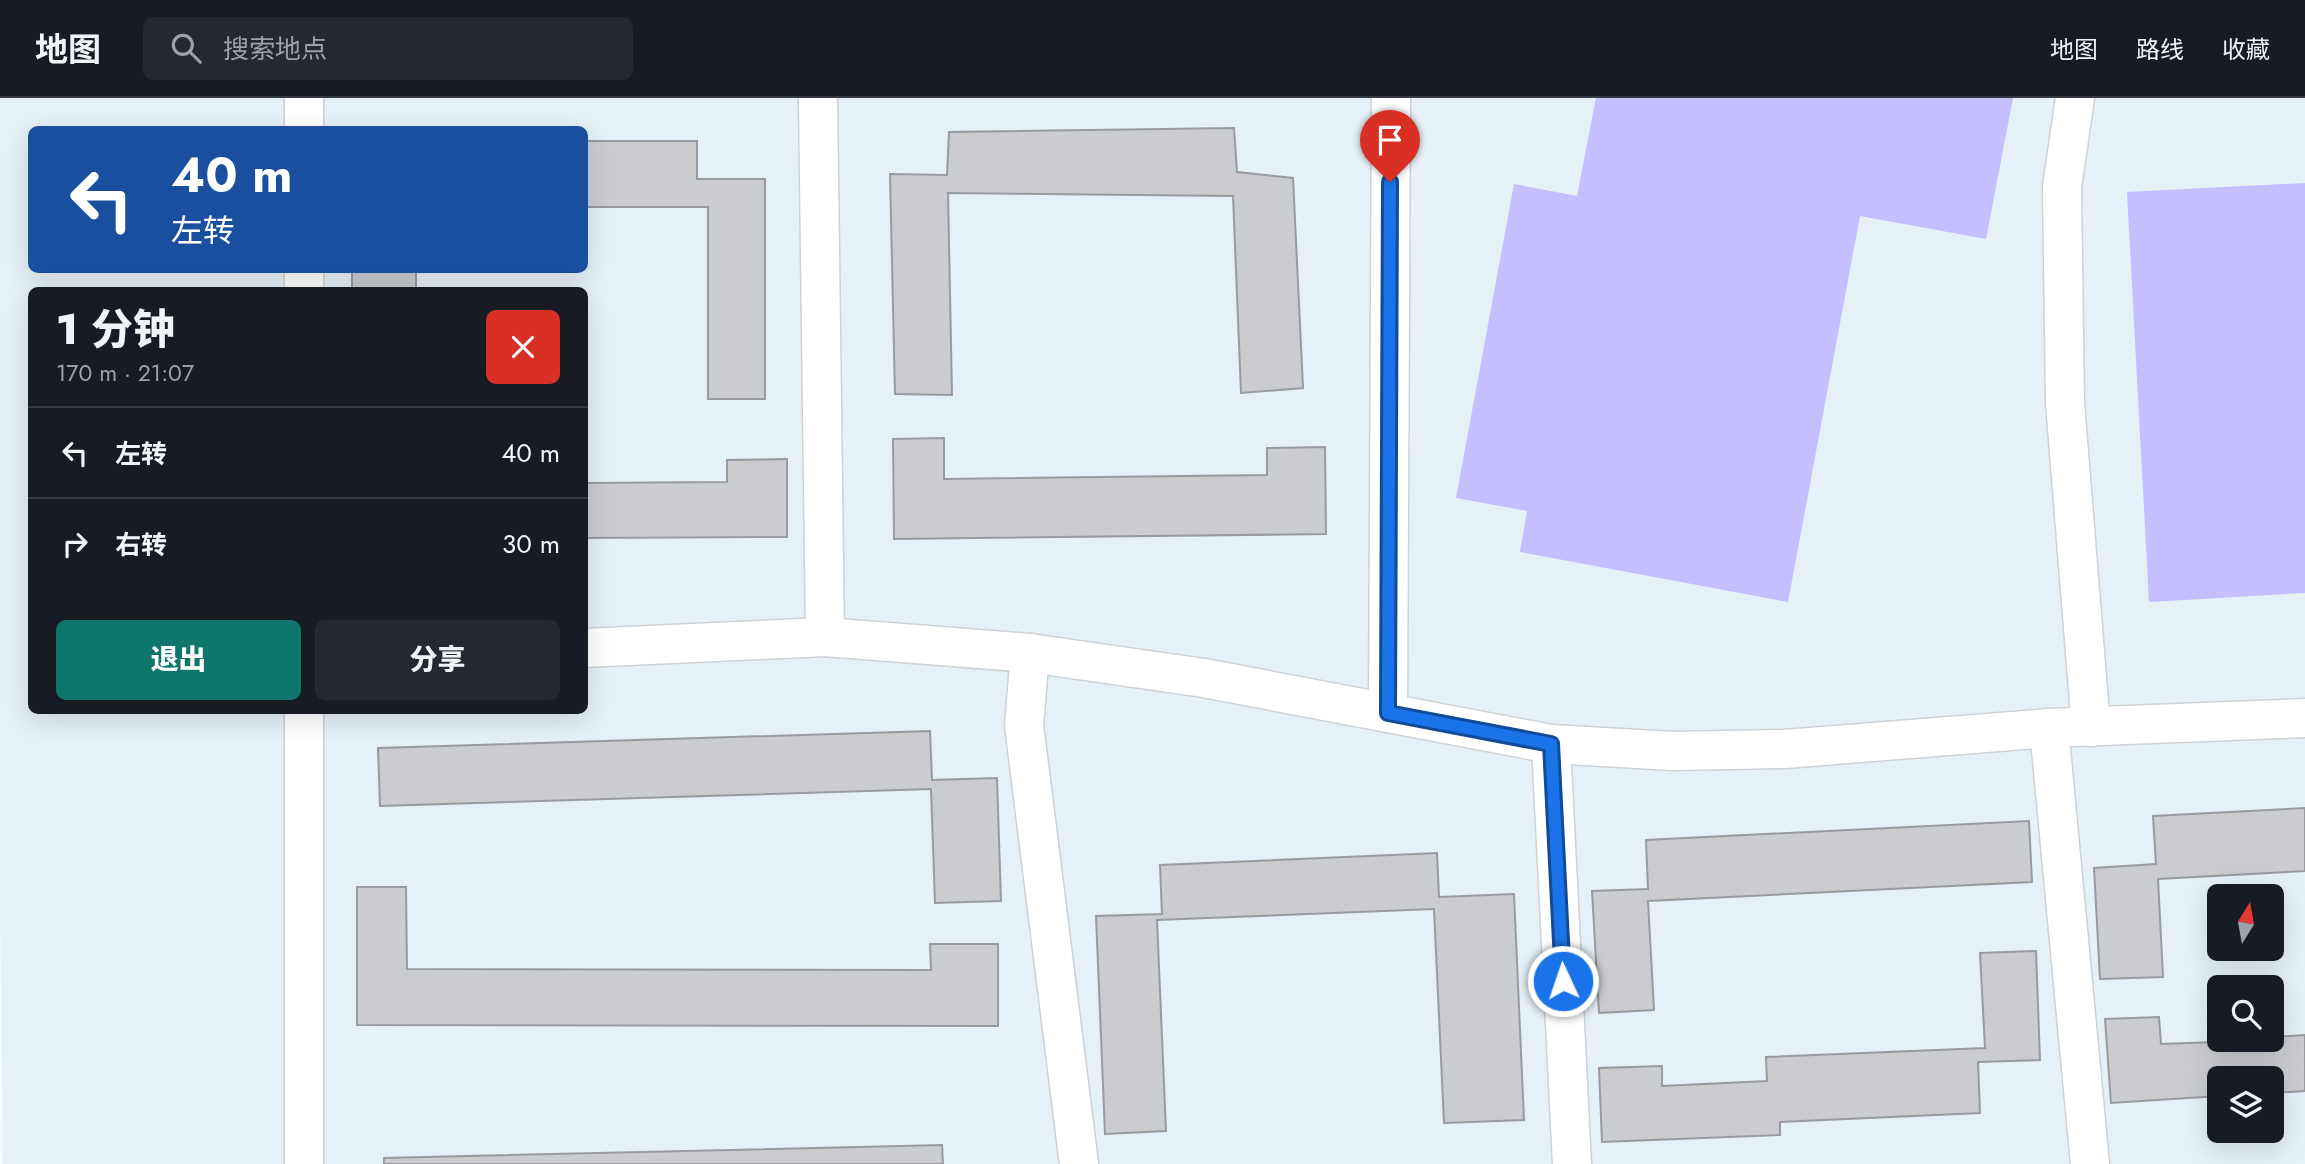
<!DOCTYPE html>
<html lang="zh">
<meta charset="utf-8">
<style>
:root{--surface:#171b24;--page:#242831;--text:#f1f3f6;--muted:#9ea1a6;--line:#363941;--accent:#0f766e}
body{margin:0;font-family:Jost,"Noto Sans SC",sans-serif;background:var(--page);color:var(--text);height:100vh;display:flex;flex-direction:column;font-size:26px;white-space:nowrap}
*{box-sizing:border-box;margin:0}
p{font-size:23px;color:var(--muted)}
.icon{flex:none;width:38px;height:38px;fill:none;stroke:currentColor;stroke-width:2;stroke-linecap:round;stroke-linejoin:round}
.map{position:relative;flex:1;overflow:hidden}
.sheet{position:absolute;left:28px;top:189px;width:560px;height:427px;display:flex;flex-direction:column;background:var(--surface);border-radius:10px;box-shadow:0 7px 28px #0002}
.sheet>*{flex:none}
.hud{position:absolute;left:28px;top:28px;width:560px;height:147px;border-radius:10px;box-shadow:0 7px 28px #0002;background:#1a4fa0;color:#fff;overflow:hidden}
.needle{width:46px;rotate:11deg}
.controls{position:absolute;left:2207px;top:786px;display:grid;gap:14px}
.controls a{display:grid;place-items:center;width:77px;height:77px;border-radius:10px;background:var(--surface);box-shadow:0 7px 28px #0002;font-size:35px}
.pin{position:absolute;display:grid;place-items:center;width:60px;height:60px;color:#fff;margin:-72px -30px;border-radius:50% 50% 50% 0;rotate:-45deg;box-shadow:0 0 7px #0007}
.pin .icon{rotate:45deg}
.me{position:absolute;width:77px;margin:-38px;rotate:357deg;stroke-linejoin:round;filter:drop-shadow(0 0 5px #0008)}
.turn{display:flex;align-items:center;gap:24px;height:147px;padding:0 28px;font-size:32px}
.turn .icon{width:91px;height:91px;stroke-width:2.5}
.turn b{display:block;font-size:49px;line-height:60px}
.round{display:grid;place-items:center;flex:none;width:74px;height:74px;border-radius:10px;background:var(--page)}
.head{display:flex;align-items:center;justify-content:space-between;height:119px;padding:0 28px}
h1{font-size:42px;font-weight:800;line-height:52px}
.cta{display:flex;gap:14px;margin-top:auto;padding:14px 28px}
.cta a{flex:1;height:80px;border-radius:10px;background:var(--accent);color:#fff;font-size:28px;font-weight:800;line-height:80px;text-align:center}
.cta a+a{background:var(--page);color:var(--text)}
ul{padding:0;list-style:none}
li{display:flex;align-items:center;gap:21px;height:91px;padding:0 28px;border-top:2px solid var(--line)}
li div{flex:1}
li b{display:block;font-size:26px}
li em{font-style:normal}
header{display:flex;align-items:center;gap:42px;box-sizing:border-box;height:98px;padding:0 35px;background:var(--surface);border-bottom:2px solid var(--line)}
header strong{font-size:33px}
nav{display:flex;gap:38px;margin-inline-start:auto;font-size:24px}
.search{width:490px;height:63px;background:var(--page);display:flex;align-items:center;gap:18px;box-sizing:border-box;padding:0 24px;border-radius:10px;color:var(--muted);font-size:26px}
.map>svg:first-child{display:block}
.built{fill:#e5f0f7;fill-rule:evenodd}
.green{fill:#c5beff}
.building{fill:#caccd0;stroke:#989a9e;stroke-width:2}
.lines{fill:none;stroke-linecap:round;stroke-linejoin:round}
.minor-casing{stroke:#ced2d5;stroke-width:41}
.minor{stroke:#fff;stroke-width:38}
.route-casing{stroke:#114b97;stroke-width:18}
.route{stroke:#1a73e8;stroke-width:12}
</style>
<header>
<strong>地图</strong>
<div class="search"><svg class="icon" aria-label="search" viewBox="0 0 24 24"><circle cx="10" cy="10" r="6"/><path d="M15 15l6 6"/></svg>搜索地点</div>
<nav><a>地图</a><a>路线</a><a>收藏</a></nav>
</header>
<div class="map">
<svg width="2305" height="1066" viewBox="0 0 2305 1066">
<rect width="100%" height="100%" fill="#f7fbfe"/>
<path class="built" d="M0,0H2305V1066H3L0,806ZM32,32H584V172H32ZM32,192H584V612H32ZM2219,798H2272V850H2219ZM2219,889H2272V942H2219ZM2219,980H2272V1032H2219Z"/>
<g class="green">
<path d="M1596,0H2013L1986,141L1860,118L1788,504L1520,454L1527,413L1456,400L1514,86L1577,98Z"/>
<path d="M2305,85V495L2149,504L2127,94Z"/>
</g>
<g class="building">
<path d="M1234,30L1237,74L1293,80L1303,290L1241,295L1233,98L948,95L952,297L895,296L890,76L947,77L949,34Z"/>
<path d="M584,43H697V81H765V301H708V109H584Z"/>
<rect x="352" y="172" width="64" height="20"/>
<path d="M944,340V381L1267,377V350L1325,349L1326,436L894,441L893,341Z"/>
<path d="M787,361V439L584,440V385L727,384V362Z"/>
<path d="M930,633L932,682L997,680L1001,803L935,805L931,691L380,708L378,650Z"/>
<path d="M2305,710V773L2158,781L2163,879L2100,881L2094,770L2156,766L2153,718Z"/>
<path d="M2029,723L2032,784L1648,803L1654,912L1599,915L1592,793L1648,791L1646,742Z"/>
<path d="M1437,755L1439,799L1514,796L1524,1022L1444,1025L1434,811L1157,822L1166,1033L1105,1036L1096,818L1162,816L1160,767Z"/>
<path d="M357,789H406L407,871L931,872L930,846H998V928L357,927Z"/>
<path d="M2036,853L2040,962L1978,964L1980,1015L1780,1024V1037L1602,1044L1599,970L1662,968V988L1767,983L1766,959L1985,950L1980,855Z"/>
<path d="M2159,919L2161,946L2272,942V939L2305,937V993L2272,995V980H2219V998L2111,1005L2105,921Z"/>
<path d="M942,1047L943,1066H384V1060Z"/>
</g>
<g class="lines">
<g class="minor-casing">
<g id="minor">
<path d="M818,0L825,539"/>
<path d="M2075,0L2062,89L2065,305L2091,629"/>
<path d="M304,32V0"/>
<path d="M304,192V172"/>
<path d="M584,550L825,539L1030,555L1204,580L1551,646L1673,653L1785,651L2049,630L2305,620"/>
<path d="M1030,555L1024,627L1079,1066"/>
<path d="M304,612V1066"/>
<path d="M1388,615L1391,0"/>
<path d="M2049,630L2090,1066"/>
<path d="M1551,646L1572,1066"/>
</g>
</g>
<use href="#minor" class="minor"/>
</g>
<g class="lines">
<g class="route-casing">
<path id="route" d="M1390,84L1388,615L1551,646L1563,883"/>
</g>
<use href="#route" class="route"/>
</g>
</svg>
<div class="controls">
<a><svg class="needle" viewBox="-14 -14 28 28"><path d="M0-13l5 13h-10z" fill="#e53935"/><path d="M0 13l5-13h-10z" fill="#9ea1a6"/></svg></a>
<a><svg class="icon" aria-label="search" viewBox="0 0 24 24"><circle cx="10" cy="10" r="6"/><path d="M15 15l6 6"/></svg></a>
<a><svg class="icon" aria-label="layers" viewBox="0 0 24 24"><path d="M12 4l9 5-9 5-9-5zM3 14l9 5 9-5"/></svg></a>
</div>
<div class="pin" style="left:1390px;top:84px;background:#d93025"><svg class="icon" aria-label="arrive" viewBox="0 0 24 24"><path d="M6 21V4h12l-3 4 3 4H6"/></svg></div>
<svg class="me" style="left:1563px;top:883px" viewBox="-20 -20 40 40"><circle r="17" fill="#1a73e8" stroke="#fff" stroke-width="3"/><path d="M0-11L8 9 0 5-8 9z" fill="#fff"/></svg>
<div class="hud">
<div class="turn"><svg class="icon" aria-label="left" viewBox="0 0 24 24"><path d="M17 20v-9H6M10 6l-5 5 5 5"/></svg><div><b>40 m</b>左转</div></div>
</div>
<section class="sheet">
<div class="head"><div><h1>1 分钟</h1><p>170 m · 21:07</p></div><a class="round" style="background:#d93025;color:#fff"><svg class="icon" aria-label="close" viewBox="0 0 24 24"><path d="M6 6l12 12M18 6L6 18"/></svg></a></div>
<ul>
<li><svg class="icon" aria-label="left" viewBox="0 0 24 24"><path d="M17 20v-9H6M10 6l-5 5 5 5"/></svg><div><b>左转</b></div><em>40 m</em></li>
<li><svg class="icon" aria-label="right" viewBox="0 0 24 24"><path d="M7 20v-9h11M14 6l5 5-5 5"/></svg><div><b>右转</b></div><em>30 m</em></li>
</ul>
<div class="cta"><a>退出</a><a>分享</a></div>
</section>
</div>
